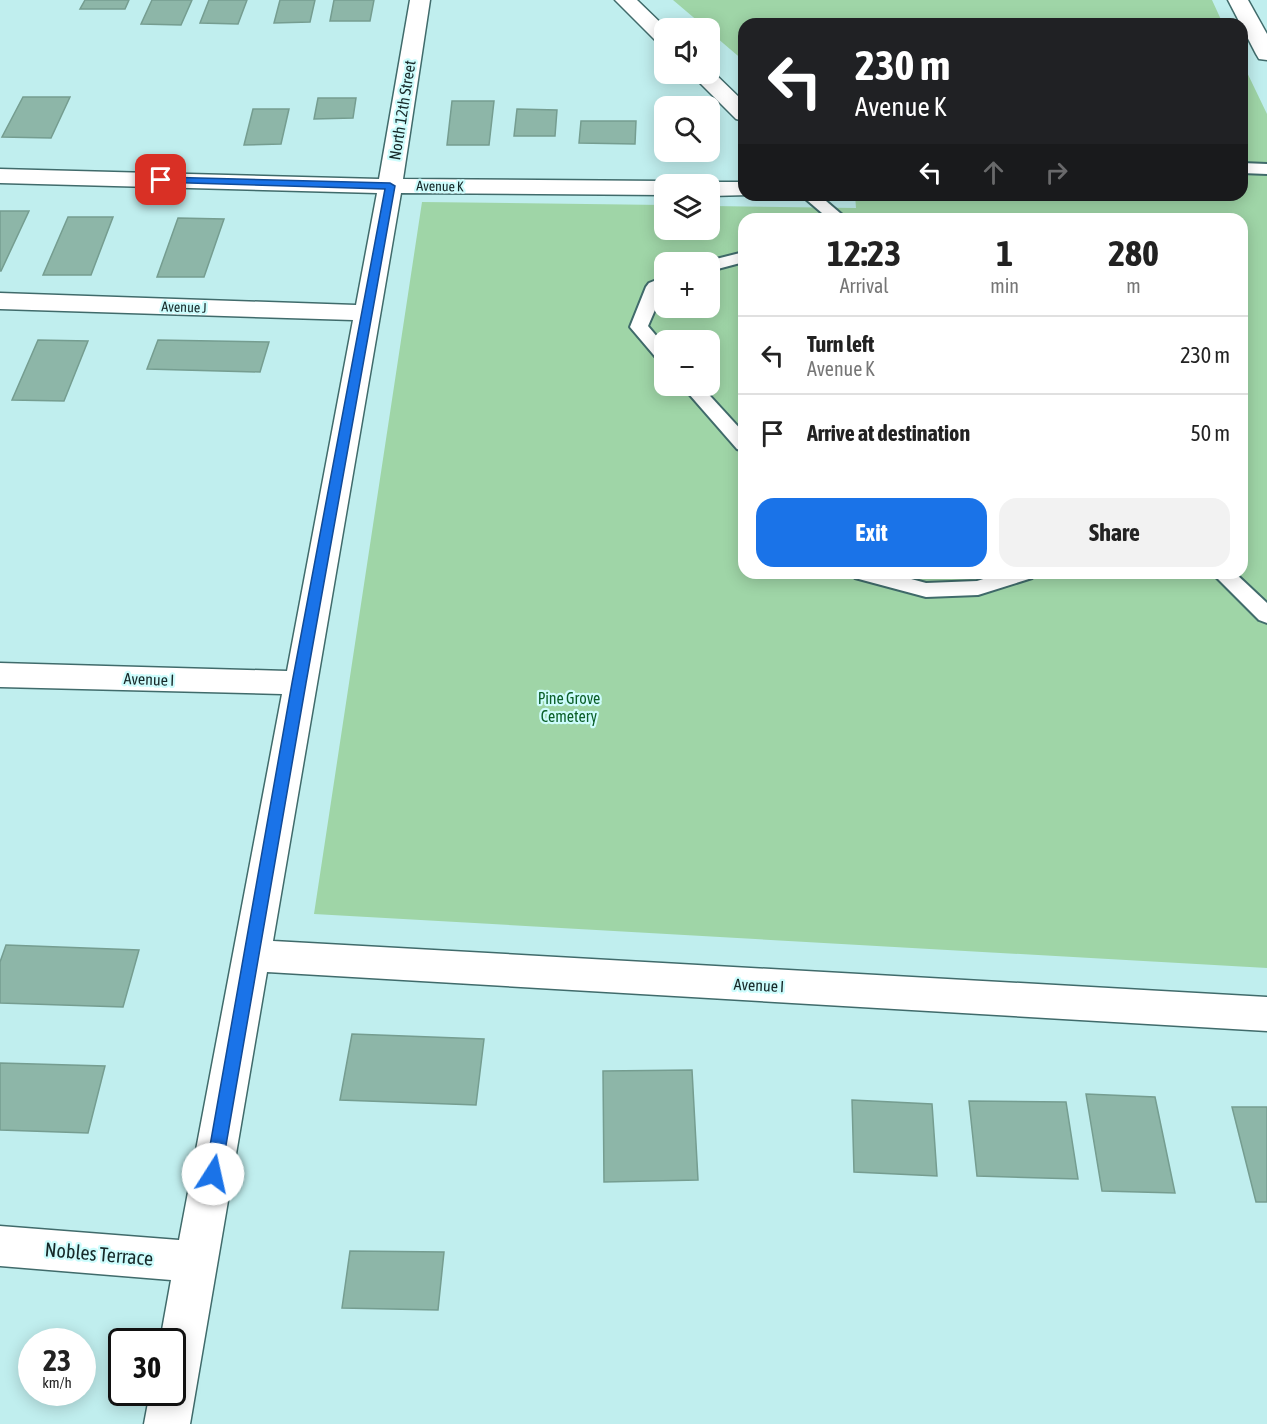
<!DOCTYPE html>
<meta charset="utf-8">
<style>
:root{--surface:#fff;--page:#f2f2f2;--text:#222;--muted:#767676;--line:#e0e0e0;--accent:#1a73e8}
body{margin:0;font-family:"Asap Condensed",sans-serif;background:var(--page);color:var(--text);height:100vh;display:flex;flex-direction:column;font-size:22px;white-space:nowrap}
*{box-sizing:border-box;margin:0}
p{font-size:20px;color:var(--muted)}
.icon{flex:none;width:33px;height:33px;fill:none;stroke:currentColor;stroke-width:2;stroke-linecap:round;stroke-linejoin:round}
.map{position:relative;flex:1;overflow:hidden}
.panel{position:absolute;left:738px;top:213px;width:510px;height:366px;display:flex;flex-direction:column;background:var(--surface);border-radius:18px;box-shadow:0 3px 15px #0003}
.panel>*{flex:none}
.top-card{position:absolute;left:738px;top:18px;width:510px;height:183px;border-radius:18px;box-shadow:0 3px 15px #0003;background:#202124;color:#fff;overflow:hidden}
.buttons{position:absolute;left:654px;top:18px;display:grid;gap:12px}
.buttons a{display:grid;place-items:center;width:66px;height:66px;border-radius:12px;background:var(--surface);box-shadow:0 3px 15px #0003;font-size:30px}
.speed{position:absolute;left:18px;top:1328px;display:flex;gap:12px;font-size:30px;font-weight:700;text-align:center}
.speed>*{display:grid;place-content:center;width:78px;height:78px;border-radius:50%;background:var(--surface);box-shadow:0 3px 15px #0003;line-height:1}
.speed small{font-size:15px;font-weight:400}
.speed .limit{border:3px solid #111;border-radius:9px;background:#fff;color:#111}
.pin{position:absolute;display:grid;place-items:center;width:51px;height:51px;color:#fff;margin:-26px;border-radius:12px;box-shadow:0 3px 9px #0006}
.me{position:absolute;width:66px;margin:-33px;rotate:10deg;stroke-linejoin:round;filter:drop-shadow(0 0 4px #0008)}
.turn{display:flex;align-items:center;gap:21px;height:126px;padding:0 18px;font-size:27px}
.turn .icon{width:78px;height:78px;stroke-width:2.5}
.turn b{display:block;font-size:42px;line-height:51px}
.lanes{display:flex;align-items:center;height:57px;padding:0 18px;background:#0003;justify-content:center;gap:30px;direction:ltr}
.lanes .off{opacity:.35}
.eta{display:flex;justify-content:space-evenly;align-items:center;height:102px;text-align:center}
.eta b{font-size:36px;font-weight:700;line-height:42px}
.primary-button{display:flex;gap:12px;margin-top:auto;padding:12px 18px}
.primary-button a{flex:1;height:69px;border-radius:18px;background:var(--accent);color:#fff;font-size:24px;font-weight:700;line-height:69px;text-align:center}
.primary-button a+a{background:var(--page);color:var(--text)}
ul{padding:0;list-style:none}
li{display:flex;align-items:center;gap:18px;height:78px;padding:0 18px;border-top:2px solid var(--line)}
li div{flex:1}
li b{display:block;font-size:22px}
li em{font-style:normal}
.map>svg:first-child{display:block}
.green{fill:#9fd5a7;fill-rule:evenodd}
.building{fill:#8db6a8;stroke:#759d90;stroke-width:1.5}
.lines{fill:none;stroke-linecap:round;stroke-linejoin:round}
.lane-casing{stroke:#406b6b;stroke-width:4}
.street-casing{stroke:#406b6b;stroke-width:3}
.lane{fill:#fff;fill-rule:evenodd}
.street{fill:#fff;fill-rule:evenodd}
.route{fill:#1a73e8;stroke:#114b97;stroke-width:1.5}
.labels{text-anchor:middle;stroke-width:4.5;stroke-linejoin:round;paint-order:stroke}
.far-street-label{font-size:14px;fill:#162828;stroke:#cdfcfc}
.street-label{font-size:16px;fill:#162828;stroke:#cdfcfc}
.park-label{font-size:16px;fill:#0b5f28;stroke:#cdfcfc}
.near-street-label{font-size:20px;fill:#162828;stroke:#cdfcfc}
</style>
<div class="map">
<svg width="1267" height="1424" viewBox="0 0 1267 1424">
<rect width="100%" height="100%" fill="#c0eeee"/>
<g class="green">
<path d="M673,0H1212L1223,24H744V61L710,32V28H706Z"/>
<path d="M1242,62L1267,114V968L314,914L422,202L664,205V230H710V206L856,208L855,195H1242ZM744,219H1242V573H744ZM664,262H710V308H664ZM664,340H710V386H664Z"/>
</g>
<g class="building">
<path d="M85,0H129L125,9H80Z"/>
<path d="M152,0H192L181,25L141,24Z"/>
<path d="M209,0H247L238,24L200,23Z"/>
<path d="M280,0H315L310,22L274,23Z"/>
<path d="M334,0H374L370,21H330Z"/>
<path d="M23,97H70L51,138L2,137Z"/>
<path d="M318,98H356L353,118L314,119Z"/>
<path d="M452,101H494L489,145H447Z"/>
<path d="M253,109H289L281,144L244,145Z"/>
<path d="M517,109L557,110L555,136H514Z"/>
<path d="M581,121H636L635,144L579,143Z"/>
<path d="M0,211H29L1,271H0Z"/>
<path d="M68,217H113L91,275H43Z"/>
<path d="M178,218L224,219L204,277H157Z"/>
<path d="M38,340L88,341L64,401L12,400Z"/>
<path d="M158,340L269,342L260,372L147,369Z"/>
<path d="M6,945L139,950L123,1007L0,1003V962Z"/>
<path d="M352,1034L484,1039L476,1105L340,1100Z"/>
<path d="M0,1063L105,1066L88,1133L0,1130Z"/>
<path d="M692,1070L698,1180L604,1182L603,1071Z"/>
<path d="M1086,1094L1155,1097L1175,1193L1102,1191Z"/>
<path d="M852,1100L932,1104L937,1176L854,1172Z"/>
<path d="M969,1101L1066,1102L1078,1179L977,1176Z"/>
<path d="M1232,1107H1267V1202H1256Z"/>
<path d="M350,1251L444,1252L438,1310L342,1308Z"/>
</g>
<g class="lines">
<g class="lane-casing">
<g id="lane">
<path d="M1242,163L1267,164V174L1242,173Z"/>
<path d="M801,195H819L847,219H829Z"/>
<path d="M744,252V262L710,271V262H704Z"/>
<path d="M664,277V289L648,326L664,345V362L658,360L630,327L646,287L649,283Z"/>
<path d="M682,386H701L744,433V451L737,449Z"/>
<path d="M852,573H889L926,583L977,581L1002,573H1035L1032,578L978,595L926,597L855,578Z"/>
<path d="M1212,573H1235L1267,603V623L1259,620Z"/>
</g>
</g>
<g class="street-casing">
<g id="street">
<path d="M410,0H430L403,179L664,181L674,184H664V195L401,193L273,941L1267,997V1031L267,972L190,1424H144L150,1392H172V1341H160L171,1280L0,1266V1226L179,1240L282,694L0,687V663L287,671L353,320L0,309V293L356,305L377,193L0,183V169L379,179Z"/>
<path d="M615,0H637L666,28H664V44L657,42Z"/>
<path d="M1228,0H1248L1267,34V60L1259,59L1256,54Z"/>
<path d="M710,69L744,102V121L736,119L691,74H710Z"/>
<path d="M710,182H744V195H749L710,196V184H701Z"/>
</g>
</g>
<use href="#lane" class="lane"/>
<use href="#street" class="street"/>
</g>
<path class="route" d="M161,177L390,183L395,186L306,683L221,1174L219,1180L213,1182L207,1180L205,1174L292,683L385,189L157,182L156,180Z"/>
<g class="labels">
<g class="far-street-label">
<text transform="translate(440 186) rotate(1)" y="5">Avenue K</text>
<text transform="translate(184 307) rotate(2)" y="5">Avenue J</text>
</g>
<g class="street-label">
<text transform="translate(402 110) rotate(-81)" y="6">North 12th Street</text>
<text transform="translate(149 679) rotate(2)" y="6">Avenue I</text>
<text transform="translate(759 985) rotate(3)" y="6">Avenue I</text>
</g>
<g class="park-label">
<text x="569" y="704">Pine Grove<tspan x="569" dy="18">Cemetery</tspan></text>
</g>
<g class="near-street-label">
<text transform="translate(99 1254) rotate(5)" y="7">Nobles Terrace</text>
</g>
</g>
</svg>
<div class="buttons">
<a><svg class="icon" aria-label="sound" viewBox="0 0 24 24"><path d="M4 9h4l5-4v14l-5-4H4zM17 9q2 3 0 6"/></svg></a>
<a><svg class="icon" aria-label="search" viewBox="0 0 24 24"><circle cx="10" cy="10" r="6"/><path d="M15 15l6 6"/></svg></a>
<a><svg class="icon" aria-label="layers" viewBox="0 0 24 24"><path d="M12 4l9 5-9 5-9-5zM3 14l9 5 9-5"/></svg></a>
<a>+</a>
<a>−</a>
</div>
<div class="speed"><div>23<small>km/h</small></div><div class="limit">30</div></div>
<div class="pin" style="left:161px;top:180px;background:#d93025"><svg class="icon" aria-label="arrive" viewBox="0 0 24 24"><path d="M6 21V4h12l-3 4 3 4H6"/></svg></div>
<svg class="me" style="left:213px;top:1174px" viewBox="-20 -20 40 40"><circle r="19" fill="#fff"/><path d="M0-13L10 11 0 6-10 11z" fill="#1a73e8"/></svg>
<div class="top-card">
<div class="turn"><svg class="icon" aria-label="left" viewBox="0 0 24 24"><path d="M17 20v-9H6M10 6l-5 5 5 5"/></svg><div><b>230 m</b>Avenue K</div></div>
<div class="lanes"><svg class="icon" aria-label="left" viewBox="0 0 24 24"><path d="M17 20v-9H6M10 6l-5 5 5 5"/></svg><svg class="icon off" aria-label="ahead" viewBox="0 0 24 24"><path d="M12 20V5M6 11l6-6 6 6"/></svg><svg class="icon off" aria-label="right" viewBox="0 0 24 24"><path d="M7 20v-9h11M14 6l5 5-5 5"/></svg></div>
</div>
<section class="panel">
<div class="eta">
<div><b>12:23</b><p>Arrival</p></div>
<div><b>1</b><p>min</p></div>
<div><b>280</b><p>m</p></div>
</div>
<ul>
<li><svg class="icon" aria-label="left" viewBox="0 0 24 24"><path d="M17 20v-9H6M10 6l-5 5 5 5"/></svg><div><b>Turn left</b><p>Avenue K</p></div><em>230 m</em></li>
<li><svg class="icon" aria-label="arrive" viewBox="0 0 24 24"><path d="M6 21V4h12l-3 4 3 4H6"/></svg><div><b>Arrive at destination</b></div><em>50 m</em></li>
</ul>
<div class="primary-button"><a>Exit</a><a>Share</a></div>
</section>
</div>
